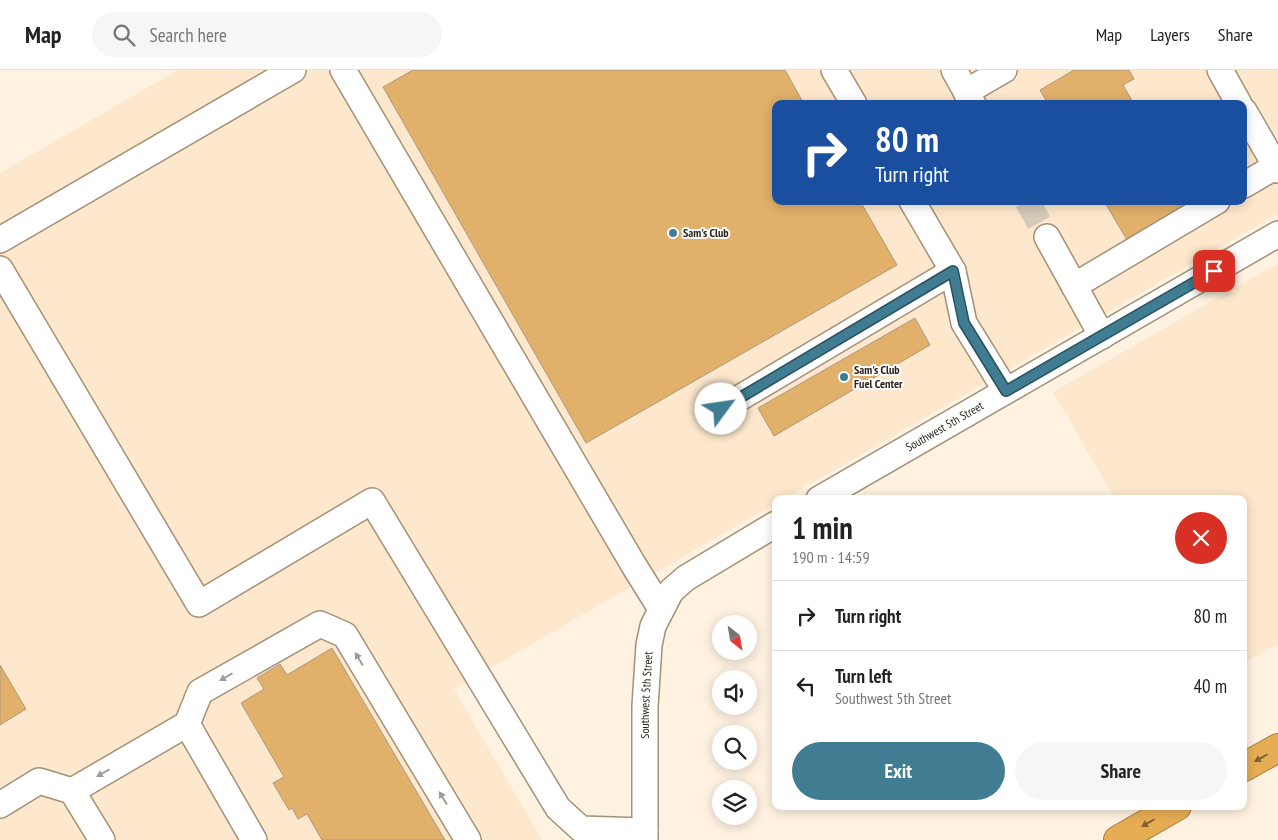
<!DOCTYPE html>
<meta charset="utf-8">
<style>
:root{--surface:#fff;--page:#f6f6f6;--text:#222;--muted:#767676;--line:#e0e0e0;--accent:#407d93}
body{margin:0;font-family:"PT Sans Narrow",sans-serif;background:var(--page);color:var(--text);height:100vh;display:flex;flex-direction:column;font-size:19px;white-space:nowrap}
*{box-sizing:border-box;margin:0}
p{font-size:16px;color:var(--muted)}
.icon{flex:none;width:28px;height:28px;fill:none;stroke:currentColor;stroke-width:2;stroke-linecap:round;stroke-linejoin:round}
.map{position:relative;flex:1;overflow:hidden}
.side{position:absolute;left:772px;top:425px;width:475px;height:315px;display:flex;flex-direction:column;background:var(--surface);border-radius:10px;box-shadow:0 2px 12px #0003}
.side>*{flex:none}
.guide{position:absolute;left:772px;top:30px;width:475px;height:105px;border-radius:10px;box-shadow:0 2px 12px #0003;background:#1a4fa0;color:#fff;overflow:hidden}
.needle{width:32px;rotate:150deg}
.controls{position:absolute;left:712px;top:545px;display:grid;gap:10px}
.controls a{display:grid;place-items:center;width:45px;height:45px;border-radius:50%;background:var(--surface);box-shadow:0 2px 12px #0003;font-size:25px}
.pin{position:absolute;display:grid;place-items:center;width:42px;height:42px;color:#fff;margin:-21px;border-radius:10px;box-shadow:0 2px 8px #0006}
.me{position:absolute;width:55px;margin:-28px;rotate:59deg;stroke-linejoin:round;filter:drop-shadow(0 0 4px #0008)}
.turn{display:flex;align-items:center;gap:18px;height:105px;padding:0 20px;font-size:22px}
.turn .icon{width:65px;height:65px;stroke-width:2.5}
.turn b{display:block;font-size:35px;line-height:42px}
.round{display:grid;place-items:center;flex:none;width:52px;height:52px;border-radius:26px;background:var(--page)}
.overview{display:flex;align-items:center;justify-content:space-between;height:85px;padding:0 20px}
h1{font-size:30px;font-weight:700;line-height:38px}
.primary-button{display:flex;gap:10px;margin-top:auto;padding:10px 20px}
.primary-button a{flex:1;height:58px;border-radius:30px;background:var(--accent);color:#fff;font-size:20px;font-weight:700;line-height:58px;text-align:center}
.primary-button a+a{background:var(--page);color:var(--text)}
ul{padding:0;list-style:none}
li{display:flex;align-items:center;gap:15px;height:70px;padding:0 20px;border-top:1px solid var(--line)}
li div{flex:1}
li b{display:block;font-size:19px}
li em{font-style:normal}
header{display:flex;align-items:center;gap:30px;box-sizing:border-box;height:70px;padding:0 25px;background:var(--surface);border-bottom:1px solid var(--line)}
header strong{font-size:24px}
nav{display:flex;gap:28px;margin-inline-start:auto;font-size:18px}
.search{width:350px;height:45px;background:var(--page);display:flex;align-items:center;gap:12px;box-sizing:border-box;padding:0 18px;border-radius:28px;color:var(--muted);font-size:19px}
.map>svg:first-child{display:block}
.built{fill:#fde8cd;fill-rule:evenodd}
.building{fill:#e1b06a;stroke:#ad997f}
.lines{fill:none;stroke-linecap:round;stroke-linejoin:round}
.minor-tunnel{stroke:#d5c9b9;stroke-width:25;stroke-dasharray:25 12;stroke-linecap:butt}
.minor-casing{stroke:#a49076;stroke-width:28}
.highway-casing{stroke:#a57d40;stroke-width:30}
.minor{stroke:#fff;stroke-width:25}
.highway{stroke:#e7ad55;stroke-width:28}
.oneway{fill:#a09c98}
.oneway2{fill:#806134}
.route-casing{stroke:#2a5160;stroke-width:12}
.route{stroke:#407d93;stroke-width:9}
.poi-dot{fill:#407d93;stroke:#fff;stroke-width:2}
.labels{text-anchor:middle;stroke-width:4;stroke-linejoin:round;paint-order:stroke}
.poi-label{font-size:12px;font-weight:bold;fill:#2b2319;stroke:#fff;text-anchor:start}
.street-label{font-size:12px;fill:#2b2319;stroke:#fff}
</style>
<header>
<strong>Map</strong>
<div class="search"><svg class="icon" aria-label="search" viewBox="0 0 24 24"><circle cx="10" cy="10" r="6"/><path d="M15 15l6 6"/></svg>Search here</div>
<nav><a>Map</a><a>Layers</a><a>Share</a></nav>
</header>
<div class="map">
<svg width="1278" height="770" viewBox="0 0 1278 770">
<rect width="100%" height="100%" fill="#fff2e1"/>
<g class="built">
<path d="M178,0H1278V144L784,429H776V433L454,619L542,770H0V103ZM776,34H1244V131H776Z"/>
<path d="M1278,193V574L1244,593V429H1115L1053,322Z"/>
</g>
<g class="building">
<path d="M413,0H785L804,34H776V131H860L897,195L586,373L383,17Z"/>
<path d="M1074,0H1129L1134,9L1123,15L1134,34H1048L1040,20Z"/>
<path d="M1104,131H1191L1192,133L1127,170Z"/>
<path d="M915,248L930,275L774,366L758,338Z"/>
<path d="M332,578L445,770H322L307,744L298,749L292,738L289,740L273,713L284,707L241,633L264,619L257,608L280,594L287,605Z"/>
<path d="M0,595L26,639L0,655Z"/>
</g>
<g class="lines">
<path class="minor-tunnel" d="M1027,131L1047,167"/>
<g class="minor-casing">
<g id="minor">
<path d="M343,0L633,494L661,539"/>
<path d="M834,0L854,34"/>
<path d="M954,0L973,34"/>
<path d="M1220,0L1239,34"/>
<path d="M966,22L1004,0"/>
<path d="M1244,41L1278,100"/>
<path d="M1244,115L1278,95"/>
<path d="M912,131L953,201L964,253L1006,321"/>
<path d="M1047,167L1102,266"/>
<path d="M0,170L293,0"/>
<path d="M0,199L199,534L372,431L558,738L581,759L645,761"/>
<path d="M1074,216L1217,131"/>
<path d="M721,339L953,201"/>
<path id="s1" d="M819,429L1278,164"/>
<path d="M187,654L254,770"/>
<path d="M72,721L187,654L200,622L320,554L345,565L468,770"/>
<path d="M0,735L39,711L72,721L102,770"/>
<path id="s2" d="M645,770V636L649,575L653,556L671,521L686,508L776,454"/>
</g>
</g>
<g class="highway-casing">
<g id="highway">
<path d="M1244,697L1278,678"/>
<path d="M1118,770L1177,736"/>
</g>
</g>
<use href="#minor" class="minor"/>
<use href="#highway" class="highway"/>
</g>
<defs><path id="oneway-solid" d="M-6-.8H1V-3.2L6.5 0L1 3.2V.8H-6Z" transform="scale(1.25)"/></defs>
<g class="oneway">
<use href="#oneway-solid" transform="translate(359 589) rotate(-121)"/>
<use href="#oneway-solid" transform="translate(226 607) rotate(150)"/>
<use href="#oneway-solid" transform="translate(103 703) rotate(150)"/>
<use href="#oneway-solid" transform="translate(443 728) rotate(-121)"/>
</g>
<g class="oneway2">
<use href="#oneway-solid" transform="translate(1261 688) rotate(150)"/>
<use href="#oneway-solid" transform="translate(1148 753) rotate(150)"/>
</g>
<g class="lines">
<g class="route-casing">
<path id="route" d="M721,339L953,201L964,253L1006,321L1214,201"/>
</g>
<use href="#route" class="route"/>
</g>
<g class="poi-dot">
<circle cx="673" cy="163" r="5"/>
<circle cx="844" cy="307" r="5"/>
</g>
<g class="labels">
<g class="poi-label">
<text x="683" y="167">Sam's Club</text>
<text x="854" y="304">Sam's Club<tspan x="854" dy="14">Fuel Center</tspan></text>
</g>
<g class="street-label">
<text dy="4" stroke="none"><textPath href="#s1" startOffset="145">Southwest 5th Street</textPath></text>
<text dy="4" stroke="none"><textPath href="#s2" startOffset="145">Southwest 5th Street</textPath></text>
</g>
</g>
</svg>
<div class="controls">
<a><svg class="needle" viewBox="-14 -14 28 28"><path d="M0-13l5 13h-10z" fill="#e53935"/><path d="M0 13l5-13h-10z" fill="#767676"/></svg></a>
<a><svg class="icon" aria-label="sound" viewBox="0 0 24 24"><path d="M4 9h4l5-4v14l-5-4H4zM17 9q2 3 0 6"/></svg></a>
<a><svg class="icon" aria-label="search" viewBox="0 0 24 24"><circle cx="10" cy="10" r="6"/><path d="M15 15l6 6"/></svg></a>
<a><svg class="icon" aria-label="layers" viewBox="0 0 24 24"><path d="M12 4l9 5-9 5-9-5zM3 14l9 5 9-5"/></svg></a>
</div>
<div class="pin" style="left:1214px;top:201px;background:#d93025"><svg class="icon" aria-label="arrive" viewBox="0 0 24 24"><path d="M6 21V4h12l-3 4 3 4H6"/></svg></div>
<svg class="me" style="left:721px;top:339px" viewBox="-20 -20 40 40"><circle r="19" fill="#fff"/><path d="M0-13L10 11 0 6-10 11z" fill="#407d93"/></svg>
<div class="guide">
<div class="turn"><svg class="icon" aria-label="right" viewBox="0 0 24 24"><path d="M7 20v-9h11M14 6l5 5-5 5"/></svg><div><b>80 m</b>Turn right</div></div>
</div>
<section class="side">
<div class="overview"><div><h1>1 min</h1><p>190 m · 14:59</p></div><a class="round" style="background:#d93025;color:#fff"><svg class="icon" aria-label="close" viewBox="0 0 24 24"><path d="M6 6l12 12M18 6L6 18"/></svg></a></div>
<ul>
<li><svg class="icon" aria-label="right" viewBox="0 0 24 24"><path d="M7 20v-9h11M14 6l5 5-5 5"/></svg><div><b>Turn right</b></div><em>80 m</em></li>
<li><svg class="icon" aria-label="left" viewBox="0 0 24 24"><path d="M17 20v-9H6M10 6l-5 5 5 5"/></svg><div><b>Turn left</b><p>Southwest 5th Street</p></div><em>40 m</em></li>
</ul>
<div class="primary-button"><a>Exit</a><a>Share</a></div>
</section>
</div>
